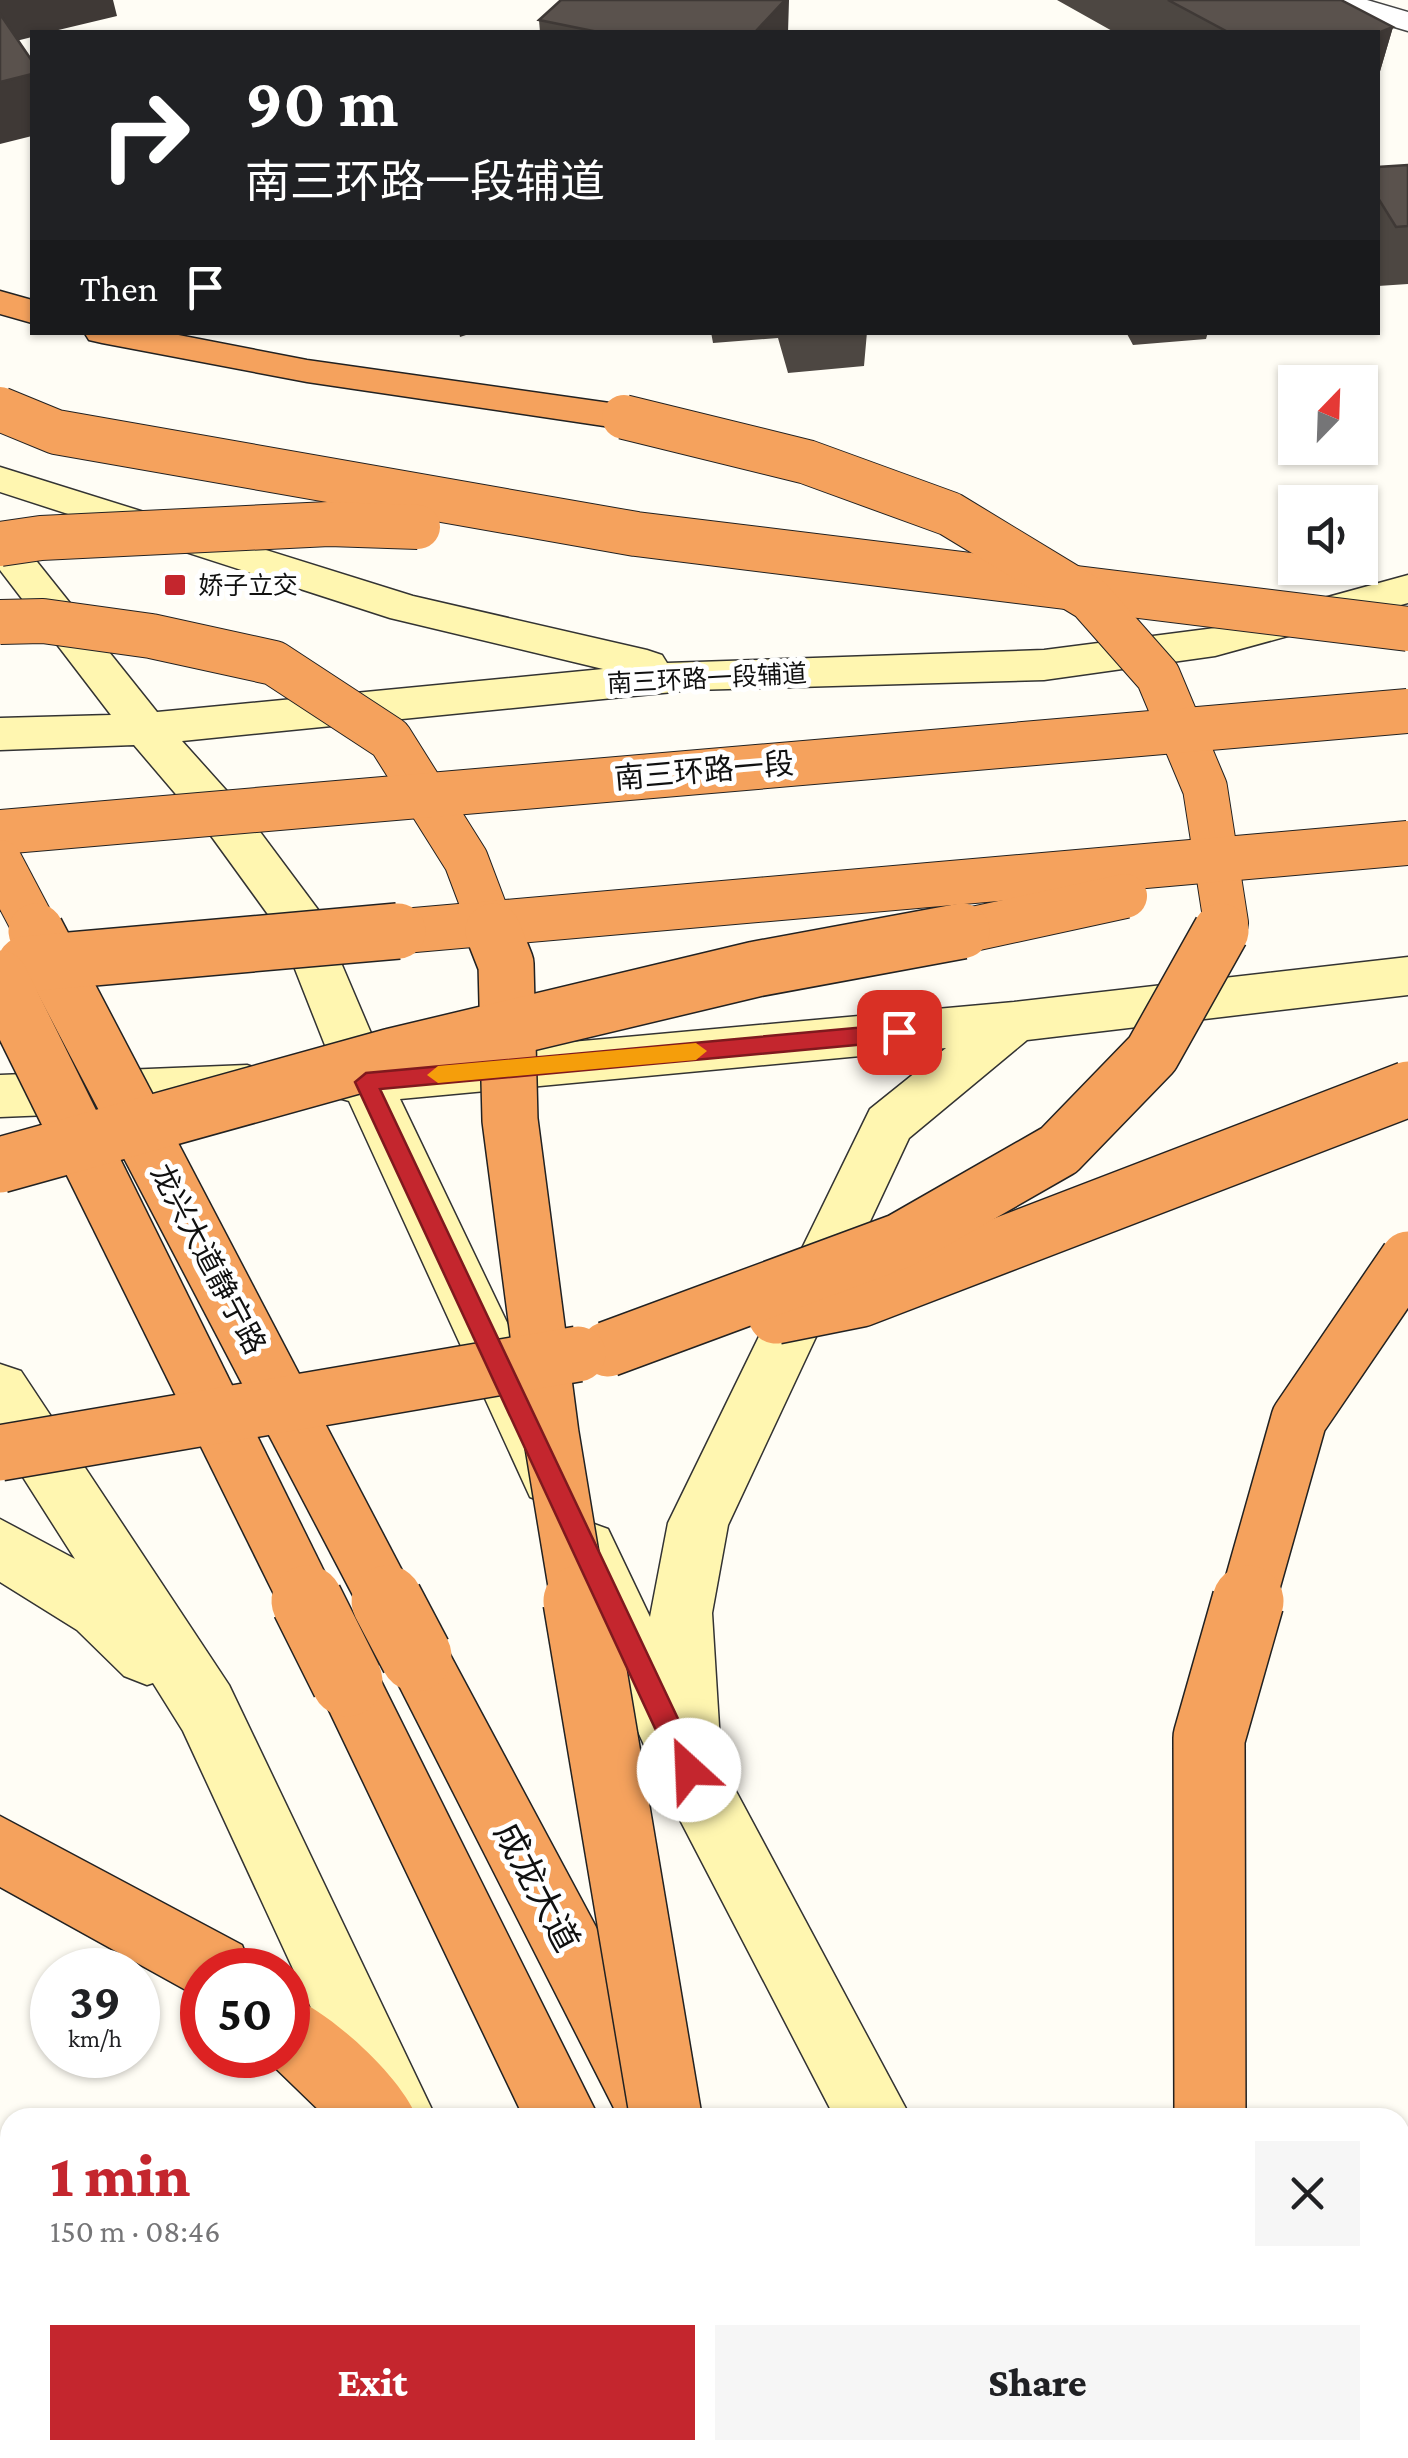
<!DOCTYPE html>
<meta charset="utf-8">
<style>
:root{--surface:#fff;--page:#f6f6f6;--text:#202124;--muted:#757577;--accent:#c4262e}
body{margin:0;font-family:"Crimson Pro","Noto Sans SC",serif;background:var(--page);color:var(--text);height:100vh;display:flex;flex-direction:column;font-size:38px;white-space:nowrap}
*{box-sizing:border-box;margin:0}
p{font-size:32px;color:var(--muted)}
.icon{flex:none;width:55px;height:55px;fill:none;stroke:currentColor;stroke-width:2;stroke-linecap:round;stroke-linejoin:round}
.map{position:relative;flex:1;overflow:hidden}
.sheet{position:absolute;left:0px;top:2108px;width:1410px;height:352px;display:flex;flex-direction:column;background:var(--surface);border-radius:30px 30px 0 0;box-shadow:0 2px 8px #0004}
.sheet>*{flex:none}
.guide{position:absolute;left:30px;top:30px;width:1350px;height:305px;border-radius:0px;box-shadow:0 2px 8px #0004;background:#202124;color:#fff;overflow:hidden}
.needle{width:65px;rotate:23deg}
.fabs{position:absolute;left:1278px;top:365px;display:grid;gap:20px}
.fabs a{display:grid;place-items:center;width:100px;height:100px;border-radius:0px;background:var(--surface);box-shadow:0 2px 8px #0004;font-size:50px}
.speed{position:absolute;left:30px;top:1948px;display:flex;gap:20px;font-size:50px;font-weight:700;text-align:center}
.speed>*{display:grid;place-content:center;width:130px;height:130px;border-radius:50%;background:var(--surface);box-shadow:0 2px 8px #0004;line-height:1}
.speed small{font-size:25px;font-weight:400}
.speed .limit{border:15px solid #d22;background:#fff;color:#111}
.pin{position:absolute;display:grid;place-items:center;width:85px;height:85px;color:#fff;margin:-42px;border-radius:20px;box-shadow:0 5px 15px #0006}
.me{position:absolute;width:110px;margin:-55px;rotate:335deg;stroke-linejoin:round;filter:drop-shadow(0 0 8px #0008)}
.turn{display:flex;align-items:center;gap:35px;height:210px;padding:0 50px;font-size:45px}
.turn .icon{width:130px;height:130px;stroke-width:2.5}
.turn b{display:block;font-size:70px;line-height:85px}
.then{display:flex;align-items:center;height:95px;padding:0 50px;background:#0003;gap:20px;font-size:38px}
.round{display:grid;place-items:center;flex:none;width:105px;height:105px;border-radius:0px;background:var(--page)}
.summary{display:flex;align-items:center;justify-content:space-between;height:170px;padding:0 50px}
h1{font-size:60px;font-weight:800;line-height:75px;color:var(--accent)}
.button{display:flex;gap:20px;margin-top:auto;padding:20px 50px}
.button a{flex:1;height:115px;border-radius:0px;background:var(--accent);color:#fff;font-size:40px;font-weight:800;line-height:115px;text-align:center}
.button a+a{background:var(--page);color:var(--text)}
.map>svg:first-child{display:block}
.lines{fill:none;stroke-linecap:round;stroke-linejoin:round}
.street-casing{stroke:#444;stroke-width:3}
.secondary-casing{stroke:#333;stroke-width:3}
.highway-casing{stroke:#222;stroke-width:3}
.street{fill:#fff;fill-rule:evenodd}
.secondary{fill:#fff6b0;fill-rule:evenodd}
.highway{fill:#f5a25d;fill-rule:evenodd}
.highway-bridge-far3-casing{stroke:#222;stroke-width:35;stroke-linecap:butt}
.highway-bridge-far2-casing{stroke:#222;stroke-width:46;stroke-linecap:butt}
.highway-bridge-far1-casing{stroke:#222;stroke-width:58;stroke-linecap:butt}
.highway-bridge-casing{stroke:#222;stroke-width:74;stroke-linecap:butt}
.highway-bridge-far3{stroke:#f5a25d;stroke-width:34}
.highway-bridge-far2{stroke:#f5a25d;stroke-width:44}
.highway-bridge-far1{stroke:#f5a25d;stroke-width:55}
.highway-bridge{stroke:#f5a25d;stroke-width:71}
.wall{fill:#4d4742}
.shaded-wall{fill:#3f3936}
.building{fill:#5a524d;stroke:#3f3936;stroke-width:2.5}
.route{fill:#c4262e;stroke:#7f191e;stroke-width:2.5}
.slow{fill:#f59e0b}
.poi-dot{fill:#c4262e;stroke:#fff;stroke-width:4}
.labels{text-anchor:middle;stroke-width:10;stroke-linejoin:round;paint-order:stroke}
.far-poi-label{font-size:25px;fill:#111;stroke:#fff;text-anchor:start}
.far-street-label{font-size:25px;fill:#111;stroke:#fff}
.street-label{font-size:30px;fill:#111;stroke:#fff}
.near-street-label{font-size:35px;fill:#111;stroke:#fff}
</style>
<div class="map">
<svg width="1408" height="2458" viewBox="0 0 1408 2458">
<rect width="100%" height="100%" fill="#fffdf5"/>
<g class="lines">
<g class="street-casing">
<path id="street" d="M1320,0H1367L1408,12V31L1324,6Z"/>
</g>
<g class="secondary-casing">
<g id="secondary">
<path d="M0,467L413,596L647,650L662,655L667,663L1044,650L1215,628L1408,575V603L1215,656L1044,680L693,690L182,741L243,809L319,911L382,1059L1014,1002L1408,957V995L1027,1040L909,1138L728,1525L712,1613L720,1742L715,1752L911,2118H835L666,1793L555,1550L564,1529L586,1521L608,1529L650,1617L668,1523L870,1109L946,1048L400,1099L581,1477L572,1497L551,1505L530,1497L349,1101L335,1097L327,1082L334,1068L280,931L209,833L134,745L0,750V718L111,715L0,570V529L14,533L157,712L603,669L390,618L0,492Z"/>
<path d="M247,1065L265,1071L273,1086L265,1101L247,1107L0,1117V1075Z"/>
<path d="M0,1364L21,1371L229,1685L436,2118H362L183,1731L153,1683L147,1685L124,1676L77,1630L0,1582V1519L75,1559L0,1441Z"/>
<path d="M511,2450H592L595,2458H514Z"/>
<path d="M1014,2450H1095L1098,2458H1017Z"/>
</g>
</g>
<g class="highway-casing">
<g id="highway">
<path d="M0,291L32,300V323L0,314Z"/>
<path d="M84,332H163L307,360L624,405L638,409L643,417L638,425L624,429L307,382L102,343L89,340Z"/>
<path d="M416,1625L439,1634L678,2080L688,2106L684,2118H619L384,1656L393,1634Z"/>
<path d="M347,1649L370,1659L599,2118H524L315,1681L324,1659Z"/>
<path d="M0,1816L242,1945L252,1970H202V1999L0,1887Z"/>
<path d="M288,1995C331,2013 400,2075 417,2118H327L262,2055H288Z"/>
<path d="M594,2450H675L678,2458H597Z"/>
<path d="M687,2450H768L771,2458H690Z"/>
<path d="M792,2450H873L876,2458H795Z"/>
<path d="M1223,2450H1303L1305,2458H1225Z"/>
</g>
</g>
<use href="#street" class="street"/>
<use href="#secondary" class="secondary"/>
<use href="#highway" class="highway"/>
<g class="highway-bridge-far3-casing">
<path id="highway-bridge-far3" d="M0,409L4,410"/>
</g>
<g class="highway-bridge-far2-casing">
<g id="highway-bridge-far2">
<path d="M0,409L56,432L636,534L1408,629"/>
<path d="M624,417L807,462L950,514L1090,599L1158,676L1205,788L1226,923L1220,934"/>
<path d="M0,544L41,538L329,524L418,527"/>
<path d="M0,622L43,621L151,636L274,663L390,739L466,860L494,934"/>
<path d="M0,832L1408,711"/>
<path d="M0,862L38,934"/>
<path d="M369,934L1408,843"/>
<path d="M950,934L1125,896"/>
</g>
</g>
<g class="highway-bridge-far1-casing">
<g id="highway-bridge-far1">
<path d="M36,931L388,1603"/>
<path d="M493,931L506,964L510,1120L551,1434L579,1603"/>
<path d="M25,964L398,931"/>
<path d="M0,978L309,1603"/>
<path d="M0,1165L392,1056L756,969L962,931"/>
<path d="M776,1316L861,1299L1408,1089"/>
<path d="M608,1349L900,1241L1059,1150L1152,1054L1221,931"/>
<path d="M0,1453L578,1354"/>
<path d="M1247,1603L1299,1419L1408,1259"/>
</g>
</g>
<g class="highway-bridge-casing">
<g id="highway-bridge">
<path d="M307,1601L347,1681"/>
<path d="M387,1601L416,1656"/>
<path d="M579,1601L666,2118"/>
<path d="M1210,2118L1209,1738L1248,1601"/>
</g>
</g>
<use href="#highway-bridge-far3" class="highway-bridge-far3"/>
<use href="#highway-bridge-far2" class="highway-bridge-far2"/>
<use href="#highway-bridge-far1" class="highway-bridge-far1"/>
<use href="#highway-bridge" class="highway-bridge"/>
</g>
<g class="wall">
<path d="M1057,0H1341L1393,27L1378,78V32H1114Z"/>
<path d="M539,20L788,32H540Z"/>
<path d="M1408,165V284L1378,286V167Z"/>
<path d="M711,332H867L864,366L788,373L778,338L713,343Z"/>
<path d="M1126,332H1208L1206,339L1133,345Z"/>
</g>
<g class="shaded-wall">
<path d="M0,0H113L117,16L50,32H32V37L0,45Z"/>
<path d="M785,0H789L788,32H755Z"/>
<path d="M1393,27L1378,78V33Z"/>
<path d="M32,74V136L0,144V82Z"/>
<path d="M459,332H475L460,337Z"/>
<path d="M59,2450H70L72,2458H62Z"/>
</g>
<g class="building">
<path d="M561,0H785L755,32H598L539,20Z"/>
<path d="M1168,0H1341L1393,27L1378,33L1228,32Z"/>
<path d="M0,14L32,61V74L0,82Z"/>
<path d="M1408,165V226L1396,227L1378,198V167Z"/>
<path d="M10,2398V2450H59L62,2458H0V2404Z"/>
</g>
<path class="route" d="M899,1024L910,1032L899,1041L380,1089L698,1761L702,1770L698,1780L689,1784L679,1780L355,1082L366,1073Z"/>
<path class="slow" d="M696,1043L707,1051L696,1060L438,1083L427,1075L438,1066Z"/>
<rect class="poi-dot" x="163" y="573" width="24" height="24" rx="5"/>
<g class="labels">
<g class="far-poi-label">
<text x="198" y="594">娇子立交</text>
</g>
<g class="far-street-label">
<text transform="translate(707 678) rotate(-3)" y="9">南三环路一段辅道</text>
</g>
<g class="street-label">
<text transform="translate(704 771) rotate(-5)" y="10">南三环路一段</text>
<text transform="translate(208 1259) rotate(62)" y="10">龙兴大道静宁路</text>
</g>
<g class="near-street-label">
<text transform="translate(537 1887) rotate(62)" y="12">成龙大道</text>
</g>
</g>
</svg>
<div class="fabs">
<a><svg class="needle" viewBox="-14 -14 28 28"><path d="M0-13l5 13h-10z" fill="#e53935"/><path d="M0 13l5-13h-10z" fill="#757577"/></svg></a>
<a><svg class="icon" aria-label="sound" viewBox="0 0 24 24"><path d="M4 9h4l5-4v14l-5-4H4zM17 9q2 3 0 6"/></svg></a>
</div>
<div class="speed"><div>39<small>km/h</small></div><div class="limit">50</div></div>
<div class="pin" style="left:899px;top:1032px;background:#d93025"><svg class="icon" aria-label="arrive" viewBox="0 0 24 24"><path d="M6 21V4h12l-3 4 3 4H6"/></svg></div>
<svg class="me" style="left:689px;top:1770px" viewBox="-20 -20 40 40"><circle r="19" fill="#fff"/><path d="M0-13L10 11 0 6-10 11z" fill="#c4262e"/></svg>
<div class="guide">
<div class="turn"><svg class="icon" aria-label="right" viewBox="0 0 24 24"><path d="M7 20v-9h11M14 6l5 5-5 5"/></svg><div><b>90 m</b>南三环路一段辅道</div></div>
<div class="then">Then<svg class="icon" aria-label="arrive" viewBox="0 0 24 24"><path d="M6 21V4h12l-3 4 3 4H6"/></svg></div>
</div>
<section class="sheet">
<div class="summary"><div><h1>1 min</h1><p>150 m · 08:46</p></div><a class="round"><svg class="icon" aria-label="close" viewBox="0 0 24 24"><path d="M6 6l12 12M18 6L6 18"/></svg></a></div>
<div class="button"><a>Exit</a><a>Share</a></div>
</section>
</div>
